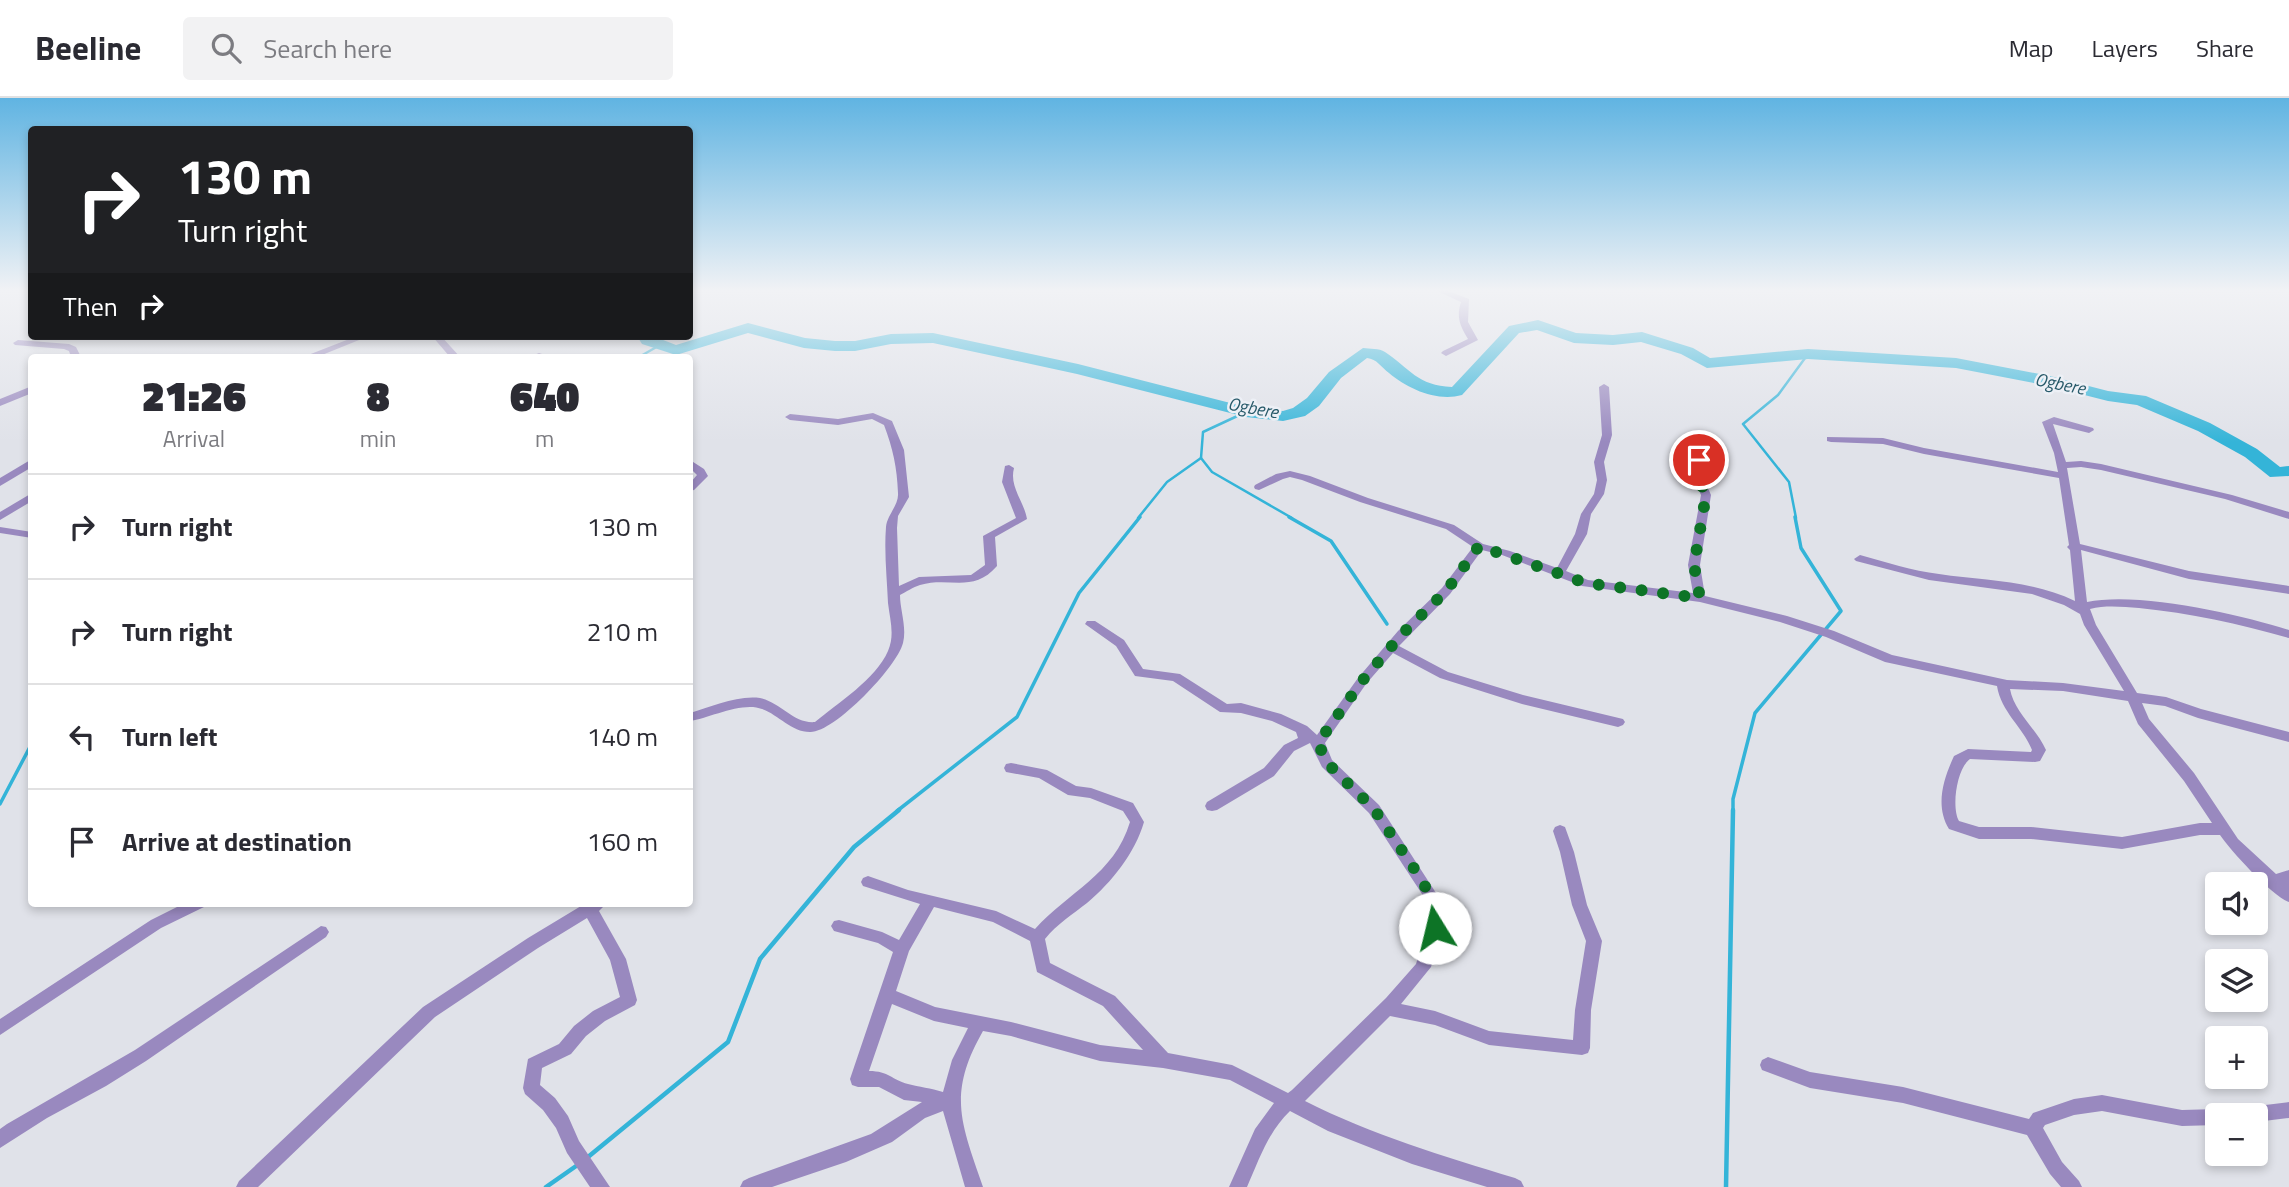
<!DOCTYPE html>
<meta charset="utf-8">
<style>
:root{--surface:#fff;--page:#f2f2f3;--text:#2b2b33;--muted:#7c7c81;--line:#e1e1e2}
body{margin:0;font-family:"Titillium Web",sans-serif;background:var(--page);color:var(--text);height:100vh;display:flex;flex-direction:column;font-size:26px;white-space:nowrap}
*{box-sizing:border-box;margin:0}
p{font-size:23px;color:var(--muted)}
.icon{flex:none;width:38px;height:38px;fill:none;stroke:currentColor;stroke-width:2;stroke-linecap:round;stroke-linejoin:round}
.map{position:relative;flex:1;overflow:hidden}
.sheet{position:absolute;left:28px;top:256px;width:665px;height:553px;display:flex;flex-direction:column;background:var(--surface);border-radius:7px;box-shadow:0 4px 10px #0003}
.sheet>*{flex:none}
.top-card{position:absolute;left:28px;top:28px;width:665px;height:214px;border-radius:7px;box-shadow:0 4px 10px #0003;background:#202124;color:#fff;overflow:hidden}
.tools{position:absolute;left:2205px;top:774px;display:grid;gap:14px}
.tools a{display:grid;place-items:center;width:63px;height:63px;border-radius:7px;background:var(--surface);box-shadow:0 4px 10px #0003;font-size:35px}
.pin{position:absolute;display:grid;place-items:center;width:60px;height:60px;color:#fff;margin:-30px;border:4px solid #fff;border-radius:50%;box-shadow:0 2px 7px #0007}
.me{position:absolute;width:77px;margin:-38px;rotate:351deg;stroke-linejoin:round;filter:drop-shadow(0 0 5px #0008)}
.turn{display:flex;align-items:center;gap:24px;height:147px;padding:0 35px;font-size:32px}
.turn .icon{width:91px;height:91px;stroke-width:2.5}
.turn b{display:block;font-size:49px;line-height:60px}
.then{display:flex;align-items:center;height:66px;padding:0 35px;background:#0003;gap:14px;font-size:26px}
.eta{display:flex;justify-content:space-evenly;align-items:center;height:119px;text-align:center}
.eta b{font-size:42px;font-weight:800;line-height:49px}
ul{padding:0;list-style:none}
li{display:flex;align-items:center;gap:21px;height:105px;padding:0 35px;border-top:2px solid var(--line)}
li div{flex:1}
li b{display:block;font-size:26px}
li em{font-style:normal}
header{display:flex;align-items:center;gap:42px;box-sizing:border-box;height:98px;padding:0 35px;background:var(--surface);border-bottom:2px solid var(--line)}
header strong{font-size:33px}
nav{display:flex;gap:38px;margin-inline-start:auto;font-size:24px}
.search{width:490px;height:63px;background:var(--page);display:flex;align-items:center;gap:18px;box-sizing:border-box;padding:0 24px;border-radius:7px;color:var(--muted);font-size:26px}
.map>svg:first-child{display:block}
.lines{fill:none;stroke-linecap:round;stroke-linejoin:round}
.stream-far2{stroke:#34b4d8;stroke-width:2.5}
.stream-far1{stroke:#34b4d8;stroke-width:3.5}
.stream{stroke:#34b4d8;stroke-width:4.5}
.river{fill:#34b4d8;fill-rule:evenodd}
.street{fill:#9989bf;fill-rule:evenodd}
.route{stroke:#0d7426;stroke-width:12;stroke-dasharray:0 21.6}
.labels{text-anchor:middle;stroke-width:5;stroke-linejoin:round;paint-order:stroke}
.far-water-label{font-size:18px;font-style:italic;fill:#285a6a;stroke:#edf0f6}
</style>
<header>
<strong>Beeline</strong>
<div class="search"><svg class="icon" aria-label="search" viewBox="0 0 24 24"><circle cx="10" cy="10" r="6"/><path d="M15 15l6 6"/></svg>Search here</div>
<nav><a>Map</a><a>Layers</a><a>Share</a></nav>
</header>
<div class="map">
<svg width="2289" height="1089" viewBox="0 0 2289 1089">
<rect width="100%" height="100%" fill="#e0e2e9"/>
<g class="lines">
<g class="stream-far2">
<path d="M639,259L660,247"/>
<path d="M1201,360L1212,374L1292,420"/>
<path d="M1138,420L1167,384L1201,360L1203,334L1246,314"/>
<path d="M1796,420L1789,384L1743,326L1778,297L1808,256"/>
</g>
<g class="stream-far1">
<path d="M1289,419L1331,443L1387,526"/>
<path d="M0,706L32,645"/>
<path d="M897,713L1017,619L1079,495L1140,419"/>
<path d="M1733,713V701L1755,615L1841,513L1801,450L1795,419"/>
</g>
<g class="stream">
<path d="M588,1059L728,944L760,861L854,749L899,712"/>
<path d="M546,1089L579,1066"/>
<path d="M1726,1089L1733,712"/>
</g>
<path class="river" d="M1538,222L1576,235L1613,237L1642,234L1693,250L1710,260L1808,251L1956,260L2050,278L2108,293L2146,298L2210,325L2257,351L2280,369L2289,368V378L2270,379L2245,359L2198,333L2137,307L2108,303L2049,288L1956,270L1808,261L1707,270L1681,256L1641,244L1613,247L1574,245L1537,232L1519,235L1462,297C1437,304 1408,291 1389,275C1381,269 1377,261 1367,260L1341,280L1319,308L1305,318L1283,323L1246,319L1077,276L933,245L891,246L855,253H835L804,250L748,235L676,257L642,246L637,238H653L676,247L748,225L805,240L835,243H855L891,236L933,235L1078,266L1246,309L1283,313L1293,310L1307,300L1329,274L1363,250C1370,251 1379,250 1385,254C1409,270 1418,288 1452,289L1509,228Z"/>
<g class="street">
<path d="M1435,192H1446L1469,201L1468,224L1478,242L1446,258L1441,255L1443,253L1468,241C1460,228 1456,219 1461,204Z"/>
<path d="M357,238H369L317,259H303Z"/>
<path d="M432,238H441L460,259H450Z"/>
<path d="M18,242L69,246L76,249L81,259H71L69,253L64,251L15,247L13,245Z"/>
<path d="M539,255L542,256L543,259H529Z"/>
<path d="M1604,286L1609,289L1612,337L1604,364L1607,382L1604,396L1591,416L1587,436L1566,473L1588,482L1693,495L1688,467L1701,397L1691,374L1694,362L1693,352L1698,349L1703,352L1704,362L1701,374L1711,397L1700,467L1705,498L1787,518L1834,533L1892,557L2007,582L2063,585L2124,593L2084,527L2080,516L2064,507L2032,496L1929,482L1856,463L1854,461L1860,457C1886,464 1912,473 1939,476C1985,483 2032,482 2075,503L2070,452L2067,449L2069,447L2059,380L1924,356L1883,346L1831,344L1827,343V339L1883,340L1924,350L2058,374L2054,355L2042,324L2054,319L2093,330L2094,332L2089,335L2053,326L2066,364L2081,363L2101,366L2232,397L2289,414V421L2225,401L2101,372L2081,369L2067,370L2080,446L2189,473L2289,488V496L2189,481L2081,452L2087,504C2137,493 2240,516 2289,532V540C2240,526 2190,515 2139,510C2123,509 2106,507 2090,511L2096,527L2137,595L2166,599L2201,611L2289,634V644L2198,620L2165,608L2142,605L2149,621L2194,675L2238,741L2276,776L2289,772V804C2273,799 2230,752 2220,737H2200L2122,751L2031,741H1979L1949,731C1935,708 1943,682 1954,658L1968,651L2031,654L2032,652C2023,629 2001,614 1997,588L1885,564L1826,539L1780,524L1700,504L1582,488L1502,457L1482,452L1450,496L1399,548L1448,574L1523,597L1623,621L1625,624L1623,627L1618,629L1522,606L1440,580L1393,555L1366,586L1325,645L1332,662L1379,707L1436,795L1443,830L1431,869L1401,906L1435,913L1489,933L1573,942L1575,912L1586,843L1572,807L1560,754L1553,733L1555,729L1560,727L1565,729L1574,754L1587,807L1602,843L1591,912L1590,950L1588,955L1582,957L1489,947L1435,927L1390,918L1305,1003C1372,1037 1443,1058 1515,1080L1521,1083L1524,1089H1487L1412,1066L1328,1033L1290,1013C1268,1034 1259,1062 1247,1089H1229L1255,1031L1274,1005L1230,982L1163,970L1100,963L1011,938L983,933C947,996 961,1025 983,1089H965L943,1013L925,1020L892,1044L846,1064L772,1089H740L743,1083L749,1080L871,1036L922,1004L904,1002L879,989H858L852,987L850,981L893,854L878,845L834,833L831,828L834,823L839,822L882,834L899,842L920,806L863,788L861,784L863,780L868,778L908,792L996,813L1035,831C1068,794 1114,777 1130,724L1123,713L1090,700L1068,697L1039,680L1006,674L1004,670L1006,666L1011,665L1047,672L1076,688L1091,690L1133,705L1144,724C1135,755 1112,784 1087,805C1073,816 1057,826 1045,841L1050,865L1115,898L1168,955L1232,967L1288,995L1292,992L1386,900L1416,866L1427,830L1422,796L1369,715L1322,669L1310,645L1294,653L1274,678L1217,712L1212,713L1207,712L1205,708L1207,704L1264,670L1284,647L1298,640L1296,634L1272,623L1241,615L1220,614L1173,583L1135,578L1116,548L1085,526L1087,523H1095L1124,542L1143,571L1180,576L1227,606L1241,605L1281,616L1307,628L1317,637L1358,580L1398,533L1442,490L1473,449L1446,431L1360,404L1302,382L1290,379L1283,381L1259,392L1255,391L1254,389L1255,387L1276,376L1290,373L1310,378L1368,400L1454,427L1483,446L1510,453L1557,470L1575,436L1581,416L1594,396L1597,382L1594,364L1602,337L1599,289ZM2010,591L2063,593L2128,603L2138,626L2184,683L2212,725H2200L2122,739L2031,729H1979L1959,723C1951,709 1957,670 1970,661L2035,664L2040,663L2046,652C2036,630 2014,614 2010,591ZM934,809L993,824L1030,843L1037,874L1103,908L1143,952L1100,947L1011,924L935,909L896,893L909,853ZM892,906L934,923L968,930L952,962L943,994C931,990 919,989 908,986C892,982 889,973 869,973Z"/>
<path d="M32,288V295L0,308V301Z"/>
<path d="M873,315L892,323L904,352L909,399L898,418L897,430L899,488L919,479L971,477L985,467L983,438L1016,420L1002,384L1005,368L1009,367L1014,370C1009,389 1024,403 1027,421L995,439L997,468C973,496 949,478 920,487C913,489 906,494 900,497C900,512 907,529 903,545C897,569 834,635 810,634C791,634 779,617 762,611C743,603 709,620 690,623V615C711,609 737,597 760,600C780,604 794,626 815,624C838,605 876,581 888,553C895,537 890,522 888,505C887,481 884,454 886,429C887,417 899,407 898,395C897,369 893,351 884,327L872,321L838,327L790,322L785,319L790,316L838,321Z"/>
<path d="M32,361V369L0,388V380Z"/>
<path d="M690,362L704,371L708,378L694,392L690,393V385L697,377L690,370Z"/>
<path d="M32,395V403L0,422V414Z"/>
<path d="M0,429L32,434V440L0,435Z"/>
<path d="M185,805H207L204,809L161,830L0,937V921L151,822Z"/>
<path d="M586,805H607L599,813L626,861L637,902L635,907L605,923L586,938L571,956L542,970L540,987L555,1000L568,1018L579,1043L610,1089H590L567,1055L556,1030L543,1012L525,996L523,990L528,961L559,946L574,928L593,913L620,899L610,862L587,820L538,850L435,919L258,1089H236L239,1083L423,909L528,840Z"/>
<path d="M321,828L326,829L329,834L326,839L146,963L106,988L47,1020L0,1050V1031L7,1026L135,952Z"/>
<path d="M1768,959L1810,974L1903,989L2029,1021L2033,1015L2074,1001L2102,997L2182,1012L2217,1011L2223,1013L2225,1017H2217V1027L2182,1028L2102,1013L2074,1017L2045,1027L2043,1030L2062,1064L2079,1083L2082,1089H2061L2050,1076L2027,1037L1903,1005L1810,990L1762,972L1760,967L1762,962Z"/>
<path d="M2289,1004V1020L2256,1024V1017H2240L2243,1011L2249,1009Z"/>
</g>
</g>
<linearGradient id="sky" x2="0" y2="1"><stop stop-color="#60b4e2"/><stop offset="0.56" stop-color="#f1f2f5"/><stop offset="1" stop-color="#f1f2f5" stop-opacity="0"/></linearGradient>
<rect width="2289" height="344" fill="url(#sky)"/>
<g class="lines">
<path class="route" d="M1435,830L1429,795L1417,775L1374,711L1327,665L1318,645L1362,583L1402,536L1446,493L1479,448L1586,485L1700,500L1694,467L1706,397L1696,374L1699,362"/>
</g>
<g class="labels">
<g class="far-water-label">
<text transform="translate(2060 286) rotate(11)" y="6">Ogbere</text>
<text transform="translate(1253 310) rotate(10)" y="6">Ogbere</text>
</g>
</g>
</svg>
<div class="tools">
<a><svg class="icon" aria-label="sound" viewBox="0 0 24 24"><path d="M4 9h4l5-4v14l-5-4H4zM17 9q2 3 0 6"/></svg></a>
<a><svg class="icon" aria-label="layers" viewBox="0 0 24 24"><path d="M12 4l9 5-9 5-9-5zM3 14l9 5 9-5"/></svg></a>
<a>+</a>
<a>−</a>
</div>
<div class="pin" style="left:1699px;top:362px;background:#d93025"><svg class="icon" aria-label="arrive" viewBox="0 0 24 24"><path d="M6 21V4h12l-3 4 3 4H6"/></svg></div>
<svg class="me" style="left:1435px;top:830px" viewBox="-20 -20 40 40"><circle r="19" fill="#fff"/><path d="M0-13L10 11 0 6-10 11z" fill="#0d7426"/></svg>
<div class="top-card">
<div class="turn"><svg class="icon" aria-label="right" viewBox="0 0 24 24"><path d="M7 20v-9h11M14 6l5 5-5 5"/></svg><div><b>130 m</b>Turn right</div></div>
<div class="then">Then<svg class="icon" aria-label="right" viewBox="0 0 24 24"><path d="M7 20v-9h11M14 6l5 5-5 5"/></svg></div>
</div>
<section class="sheet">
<div class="eta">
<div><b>21:26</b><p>Arrival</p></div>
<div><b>8</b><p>min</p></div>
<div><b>640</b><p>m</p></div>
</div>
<ul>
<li><svg class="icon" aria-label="right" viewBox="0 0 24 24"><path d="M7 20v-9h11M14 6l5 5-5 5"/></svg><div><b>Turn right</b></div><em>130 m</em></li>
<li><svg class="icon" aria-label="right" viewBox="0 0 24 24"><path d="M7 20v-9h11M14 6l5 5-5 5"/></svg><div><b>Turn right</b></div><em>210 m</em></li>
<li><svg class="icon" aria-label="left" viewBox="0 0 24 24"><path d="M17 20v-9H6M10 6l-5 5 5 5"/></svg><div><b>Turn left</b></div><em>140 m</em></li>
<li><svg class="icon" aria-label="arrive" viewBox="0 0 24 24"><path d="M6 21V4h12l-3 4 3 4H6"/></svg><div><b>Arrive at destination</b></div><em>160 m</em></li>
</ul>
</section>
</div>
